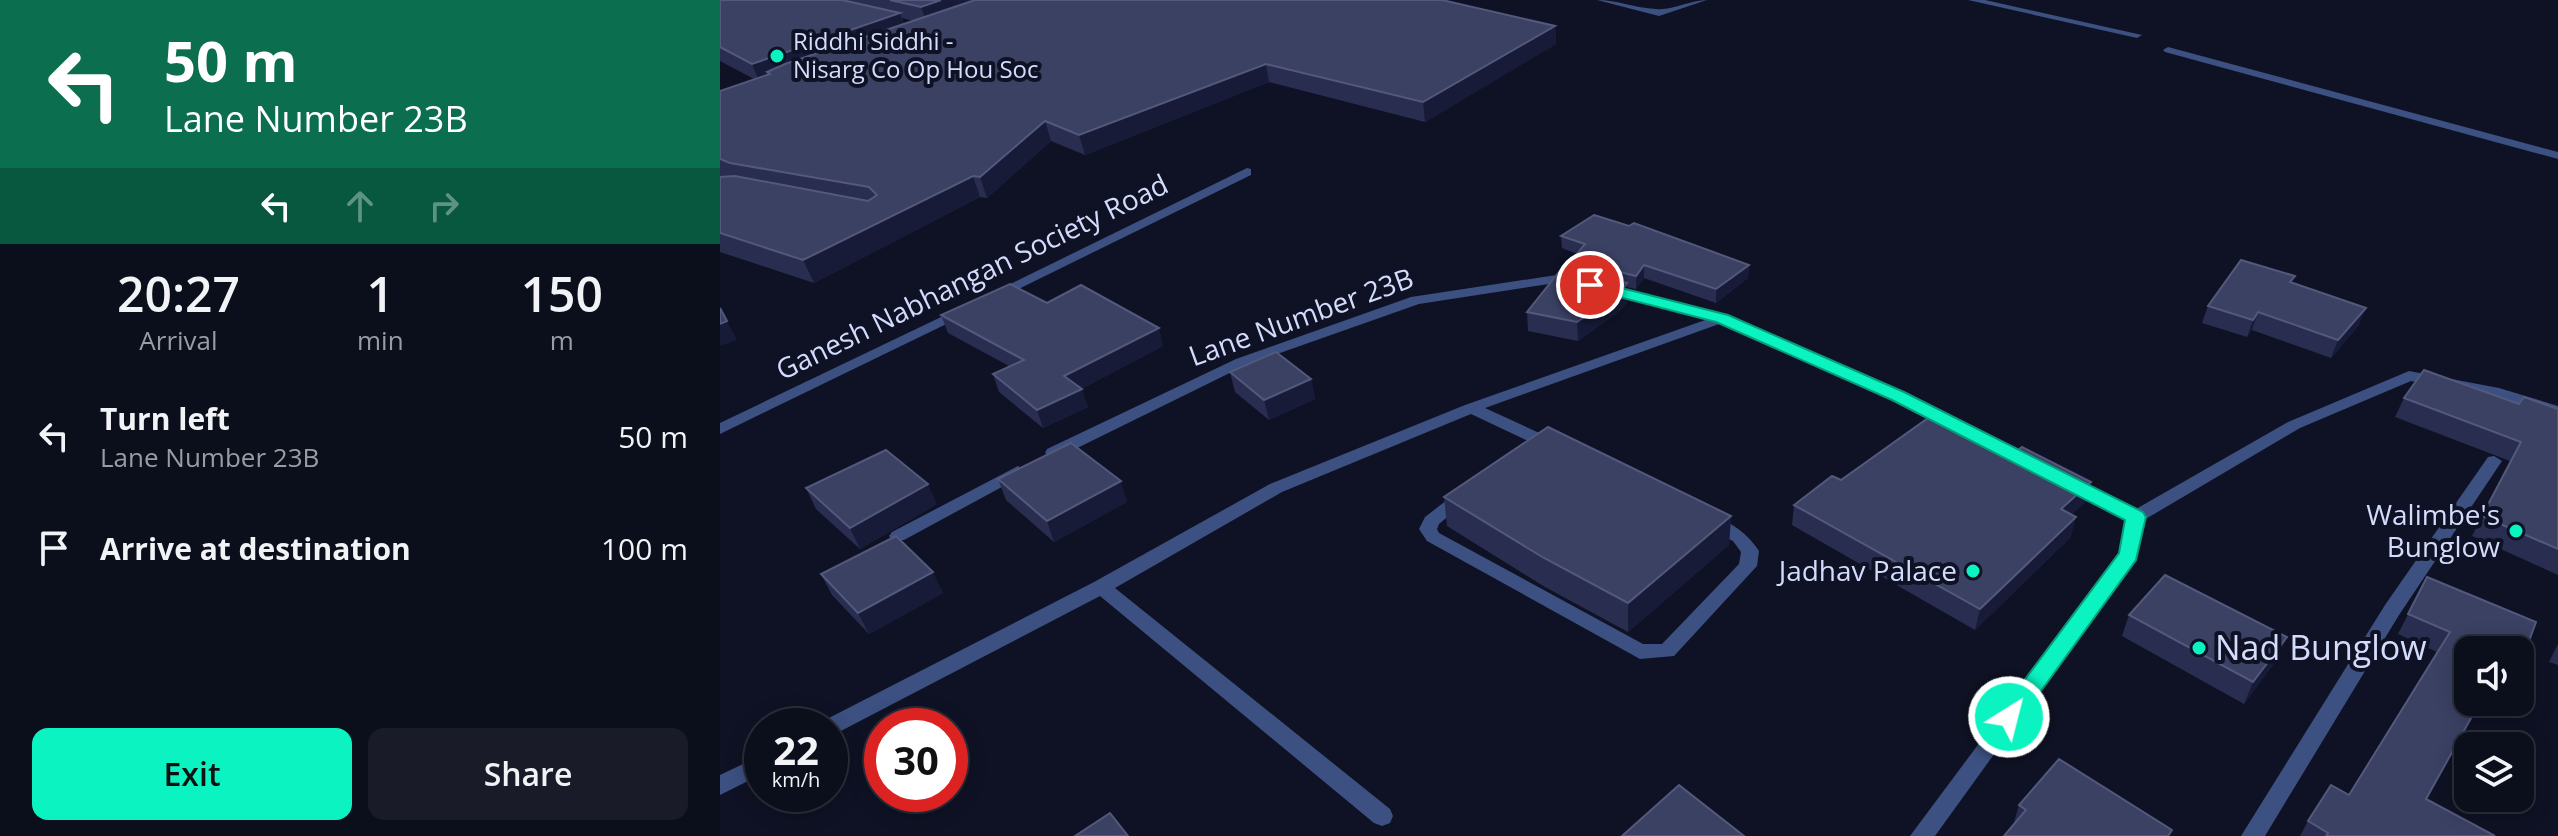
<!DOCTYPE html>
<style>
:root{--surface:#0b0e1b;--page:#191c28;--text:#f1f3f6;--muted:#9a9ca3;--line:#2b2e3a;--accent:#0af3c1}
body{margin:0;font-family:"Open Sans",sans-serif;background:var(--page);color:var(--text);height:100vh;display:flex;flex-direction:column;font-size:30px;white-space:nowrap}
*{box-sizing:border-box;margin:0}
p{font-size:26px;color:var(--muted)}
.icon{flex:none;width:44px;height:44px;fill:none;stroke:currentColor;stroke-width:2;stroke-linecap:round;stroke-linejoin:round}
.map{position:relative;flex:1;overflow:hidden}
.details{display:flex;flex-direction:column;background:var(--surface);width:720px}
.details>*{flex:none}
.top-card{background:#0b6e4f;color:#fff;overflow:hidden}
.controls{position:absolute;left:1734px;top:636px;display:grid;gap:16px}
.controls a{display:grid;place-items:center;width:80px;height:80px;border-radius:16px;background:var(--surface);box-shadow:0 4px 20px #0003,0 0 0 2px var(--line);font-size:40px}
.speed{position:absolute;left:24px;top:708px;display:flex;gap:16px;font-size:40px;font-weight:700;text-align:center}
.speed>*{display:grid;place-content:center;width:104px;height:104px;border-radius:50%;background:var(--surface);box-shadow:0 4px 20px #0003,0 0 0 2px var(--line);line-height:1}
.speed small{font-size:20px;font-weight:400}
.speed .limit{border:12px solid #d22;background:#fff;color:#111}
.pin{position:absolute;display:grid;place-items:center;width:68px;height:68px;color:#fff;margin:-34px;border:4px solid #fff;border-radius:50%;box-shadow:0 2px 8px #0007}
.me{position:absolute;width:88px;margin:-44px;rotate:36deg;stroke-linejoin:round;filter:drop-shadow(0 0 6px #0008)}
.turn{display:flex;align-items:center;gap:28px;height:168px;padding:0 32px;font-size:36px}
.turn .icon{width:104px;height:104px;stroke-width:2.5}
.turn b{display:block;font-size:56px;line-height:68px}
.lanes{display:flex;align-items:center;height:76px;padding:0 32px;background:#0003;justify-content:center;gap:40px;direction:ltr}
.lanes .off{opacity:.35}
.eta{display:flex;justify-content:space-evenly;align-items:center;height:136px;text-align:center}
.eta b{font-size:48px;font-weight:600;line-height:56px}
.primary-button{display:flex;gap:16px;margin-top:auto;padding:16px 32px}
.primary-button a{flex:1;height:92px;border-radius:16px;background:var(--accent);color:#111;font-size:32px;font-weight:600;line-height:92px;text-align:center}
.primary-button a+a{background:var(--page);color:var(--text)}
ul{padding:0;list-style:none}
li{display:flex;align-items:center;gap:24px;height:112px;padding:0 32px}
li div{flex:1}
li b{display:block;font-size:30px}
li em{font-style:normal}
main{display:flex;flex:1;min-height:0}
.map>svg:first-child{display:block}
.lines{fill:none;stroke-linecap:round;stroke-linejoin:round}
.minor{fill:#3c5081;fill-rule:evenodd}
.wall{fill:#292e51;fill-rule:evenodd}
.shaded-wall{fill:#171b37}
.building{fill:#3b4163;stroke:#53597c;stroke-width:2}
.route{fill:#0af3c1;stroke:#069e7d;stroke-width:2}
.poi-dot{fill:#0af3c1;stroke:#0f1224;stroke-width:3}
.labels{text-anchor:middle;stroke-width:8;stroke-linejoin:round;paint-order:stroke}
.far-poi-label{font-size:24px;fill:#d4dcfd;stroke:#0f1224;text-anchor:start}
.street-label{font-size:28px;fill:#d4dcfd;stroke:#0f1224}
.poi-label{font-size:28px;fill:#d4dcfd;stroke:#0f1224;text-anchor:end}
.near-poi-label{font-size:34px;fill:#d4dcfd;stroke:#0f1224;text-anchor:start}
</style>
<main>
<section class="details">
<div class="top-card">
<div class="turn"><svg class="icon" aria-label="left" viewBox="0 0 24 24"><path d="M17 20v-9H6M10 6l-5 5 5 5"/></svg><div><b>50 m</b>Lane Number 23B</div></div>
<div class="lanes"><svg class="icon" aria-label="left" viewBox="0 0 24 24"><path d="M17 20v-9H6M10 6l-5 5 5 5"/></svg><svg class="icon off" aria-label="ahead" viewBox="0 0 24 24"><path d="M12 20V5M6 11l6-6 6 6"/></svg><svg class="icon off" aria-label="right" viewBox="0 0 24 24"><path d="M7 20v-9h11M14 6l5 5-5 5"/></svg></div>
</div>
<div class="eta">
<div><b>20:27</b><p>Arrival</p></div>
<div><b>1</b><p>min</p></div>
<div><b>150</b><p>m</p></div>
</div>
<ul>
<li><svg class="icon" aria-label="left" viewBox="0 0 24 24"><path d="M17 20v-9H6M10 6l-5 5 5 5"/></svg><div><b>Turn left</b><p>Lane Number 23B</p></div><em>50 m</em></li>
<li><svg class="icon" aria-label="arrive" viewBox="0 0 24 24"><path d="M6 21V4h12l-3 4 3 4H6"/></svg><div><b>Arrive at destination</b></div><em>100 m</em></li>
</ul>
<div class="primary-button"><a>Exit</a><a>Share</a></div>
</section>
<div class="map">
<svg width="1838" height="836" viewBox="0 0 1838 836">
<rect width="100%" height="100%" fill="#0f1224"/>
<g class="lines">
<g class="minor">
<path d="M877,0C897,0 915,8 936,9C952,11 970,0 987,0L939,16Z"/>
<path d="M1248,0H1265L1422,35L1417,38Z"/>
<path d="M1448,47L1838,152V159L1445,52L1443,50Z"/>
<path d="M527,168L531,169V175L282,297L277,298L270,294Z"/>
<path d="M843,274L859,281L852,285L842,282L699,304L526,365L339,457L333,458L325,453L327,449L516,359L691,297Z"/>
<path d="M887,285L1007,315L1184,393L1241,424L1233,429L1227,427L1172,399L1002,323L765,408L839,442L841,446L839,450H827L751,414L562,492L395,588L670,809L673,816L670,823L662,826L654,823L380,596L117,733L110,735V726H100L103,721L374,582L550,484L745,405L988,319L882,292L880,289L882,286Z"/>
<path d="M242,307L247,308L249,311L247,314L0,434V423Z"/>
<path d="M1689,371L1779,388L1838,406V416L1776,397L1691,381L1580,428L1424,520L1415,559L1215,836H1190L1400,554L1407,520L1344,487L1341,483L1344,479H1356L1416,509L1568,422Z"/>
<path d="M1774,456L1782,461L1679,615L1545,836H1521L1665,605L1768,457Z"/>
<path d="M298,466L306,471L304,475L184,540H172L169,536L172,532Z"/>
<path d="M742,491L751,497L719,524L717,529L719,533L923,644H942L1019,564L1021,552L1013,541L984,527L981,523L984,519C1005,514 1029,535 1039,551L1037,566L954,656L920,659L707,541L699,529L705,517L736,493Z"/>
<path d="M42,755V774L0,795V775Z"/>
</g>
</g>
<g class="wall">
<path d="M0,0H722L835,26L836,44L705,122L549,82L365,155L331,141L267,198L260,197L94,283L0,252V91L34,79L0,61ZM182,18L193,21L184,24Z"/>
<path d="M841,236L1029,265L1028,278L996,303L924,278L916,289L907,287V302L901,310L858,341L808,331L807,312L853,269L852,260L857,254L842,248Z"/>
<path d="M1572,283L1639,325L1611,358L1532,330L1527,337L1482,323L1488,306Z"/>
<path d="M327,303L443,346L361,389L368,407L323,428L279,392L273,374L289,366L228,333L221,315Z"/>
<path d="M510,372L591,379L595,399L549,420L515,392Z"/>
<path d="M1684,398L1799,404L1838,409V575L1752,536L1790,461L1675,417Z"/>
<path d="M1298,450L1371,482L1365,502L1352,514L1351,537L1255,630L1072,525L1074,505L1121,480Z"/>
<path d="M278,479L407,502L334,542L286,500Z"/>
<path d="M86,488L217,504L140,549L96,509Z"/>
<path d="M724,497L1011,516L1009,545L908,632L825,587L727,526Z"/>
<path d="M101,574L223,593L149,634L112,595Z"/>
<path d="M1707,577L1816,622L1800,664V650H1748L1706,799L1775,836H1580L1588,821L1629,795L1717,652L1678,634Z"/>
<path d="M1409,615L1567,637L1557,659L1524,704L1402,636Z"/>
<path d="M1838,644V665L1829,662Z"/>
<path d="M1299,805L1452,830L1449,836H1284L1293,826Z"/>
</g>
<g class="shaded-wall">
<path d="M221,0H279L207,24L201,7Z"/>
<path d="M180,13L186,31L50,74L47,72L50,80L40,83L32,64Z"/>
<path d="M835,26L836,44L705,122L703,102Z"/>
<path d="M546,64L549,82L365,155L359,135Z"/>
<path d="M325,121L331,141L267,198L260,177Z"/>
<path d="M253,176L260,197L94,283L83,260Z"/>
<path d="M924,265V278L916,289V276Z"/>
<path d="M1029,265L1028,278L996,303V289Z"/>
<path d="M907,283V302L901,310L858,341L857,322Z"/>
<path d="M1646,308L1639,325L1611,358L1618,340Z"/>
<path d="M1538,312L1532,330L1527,337L1533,320Z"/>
<path d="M7,321L17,340L0,346V324Z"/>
<path d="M439,328L443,346L353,393L362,389L368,407L323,428L317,410L344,376Z"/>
<path d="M591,379L595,399L549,420L544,400Z"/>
<path d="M401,481L407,502L334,542L327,521Z"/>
<path d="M1371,482L1365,502L1336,529L1341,509Z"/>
<path d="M208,484L217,504L140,549L130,528Z"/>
<path d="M1011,516L1009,545L908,632V603Z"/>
<path d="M1356,517L1351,537L1255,630L1260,609Z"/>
<path d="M213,572L223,593L149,634L138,613Z"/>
<path d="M1567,637L1557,659L1524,704L1533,682Z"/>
</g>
<g class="building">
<path d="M0,0H122L180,13L32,64L0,47Z"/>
<path d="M170,0H221L201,7Z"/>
<path d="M255,0H722L835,26L703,102L546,64L359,135L325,121L260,177L253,176L83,260L0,233V177L15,176L148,201L157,195L149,187L10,163L0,159V91L50,74L47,72L65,64Z"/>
<path d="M874,215L909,226L914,223L1029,265L996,289L924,265L916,276L852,260L865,244L841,236Z"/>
<path d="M1521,260L1575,276L1570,282L1646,308L1618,340L1538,312L1533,320L1488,306Z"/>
<path d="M843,267L907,283L901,292L857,322L807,312Z"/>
<path d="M290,284L327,303L361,285L439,328L344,376L362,389L317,410L273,374L304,360L221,315Z"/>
<path d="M0,308L7,321L0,324Z"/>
<path d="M556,352L591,379L544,400L510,372Z"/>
<path d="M1704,370L1799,404L1804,397L1838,409V549L1762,516L1801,442L1684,398Z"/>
<path d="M1218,411L1298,450L1302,447L1371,482L1341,509L1356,517L1260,609L1074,505L1112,476L1121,480Z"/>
<path d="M828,427L1011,516L908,603L824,558L724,497Z"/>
<path d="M351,443L401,481L327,521L278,479Z"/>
<path d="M166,450L208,484L130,528L86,488Z"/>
<path d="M176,536L213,572L138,613L101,574Z"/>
<path d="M1445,575L1567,637L1533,682L1409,615Z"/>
<path d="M1707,577L1816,622L1801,663L1800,650H1748V702H1760L1706,799L1775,836H1606L1608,833L1588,821L1611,785L1629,795L1730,632L1688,614Z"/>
<path d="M1339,759L1452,830L1448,836H1284L1306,810L1299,805Z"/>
<path d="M959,785L1024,836H902Z"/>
<path d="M390,813L408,836H355Z"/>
</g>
<path class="route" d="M870,280L1008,315L1184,392L1423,512L1426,517L1416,560L1297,724L1289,727L1281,724L1277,717L1399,553L1405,520L1172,400L996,322L864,288L862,285Z"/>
<g class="poi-dot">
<circle cx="57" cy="56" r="8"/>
<circle cx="1796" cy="531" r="8"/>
<circle cx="1253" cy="571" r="8"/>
<circle cx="1479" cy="648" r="8"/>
</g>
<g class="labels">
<g class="far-poi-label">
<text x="73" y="50">Riddhi Siddhi -<tspan x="73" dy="28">Nisarg Co Op Hou Soc</tspan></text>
</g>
<g class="street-label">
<text transform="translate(252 277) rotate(-26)" y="10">Ganesh Nabhangan Society Road</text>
<text transform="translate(581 317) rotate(-20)" y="10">Lane Number 23B</text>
</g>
<g class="poi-label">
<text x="1780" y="525">Walimbe's<tspan x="1780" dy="32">Bunglow</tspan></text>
<text x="1237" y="581">Jadhav Palace</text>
</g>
<g class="near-poi-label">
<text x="1495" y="660">Nad Bunglow</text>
</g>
</g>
</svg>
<div class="controls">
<a><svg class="icon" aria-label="sound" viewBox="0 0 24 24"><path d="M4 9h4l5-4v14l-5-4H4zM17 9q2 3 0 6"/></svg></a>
<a><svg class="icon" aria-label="layers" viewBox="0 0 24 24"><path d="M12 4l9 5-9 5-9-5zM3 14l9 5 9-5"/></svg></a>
</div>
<div class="speed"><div>22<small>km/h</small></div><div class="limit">30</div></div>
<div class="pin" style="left:870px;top:285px;background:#d93025"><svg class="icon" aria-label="arrive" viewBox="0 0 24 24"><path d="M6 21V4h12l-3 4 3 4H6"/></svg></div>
<svg class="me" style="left:1289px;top:717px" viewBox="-20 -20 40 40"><circle r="17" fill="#0af3c1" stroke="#fff" stroke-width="3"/><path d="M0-11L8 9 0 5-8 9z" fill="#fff"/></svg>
</div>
</main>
